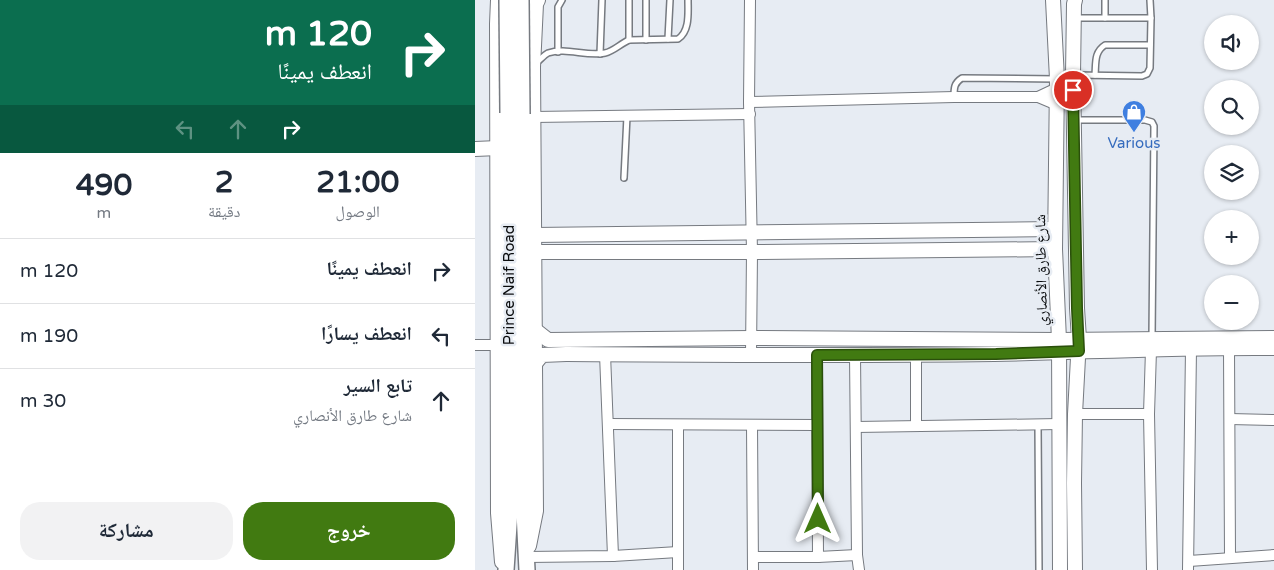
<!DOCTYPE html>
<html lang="ar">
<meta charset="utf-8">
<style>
:root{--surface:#fff;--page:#f2f2f3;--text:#1f2937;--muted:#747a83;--line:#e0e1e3;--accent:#417a11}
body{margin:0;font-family:"Varela Round","Noto Naskh Arabic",sans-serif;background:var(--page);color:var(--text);direction:rtl;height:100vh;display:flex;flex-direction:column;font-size:19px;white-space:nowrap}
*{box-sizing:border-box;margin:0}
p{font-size:16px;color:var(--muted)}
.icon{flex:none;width:28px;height:28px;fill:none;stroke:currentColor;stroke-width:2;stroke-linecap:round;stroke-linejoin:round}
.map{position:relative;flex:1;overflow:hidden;direction:ltr}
.sheet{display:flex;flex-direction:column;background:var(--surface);width:475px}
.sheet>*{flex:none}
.top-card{background:#0b6e4f;color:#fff;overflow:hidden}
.tools{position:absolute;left:729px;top:15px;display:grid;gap:10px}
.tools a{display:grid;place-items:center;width:55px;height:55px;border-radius:50%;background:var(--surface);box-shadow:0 1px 4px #0004;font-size:25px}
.pin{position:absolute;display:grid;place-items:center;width:42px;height:42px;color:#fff;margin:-21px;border:2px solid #fff;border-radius:50%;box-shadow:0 1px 5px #0007}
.me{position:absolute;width:55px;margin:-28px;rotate:0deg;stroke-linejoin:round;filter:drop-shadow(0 0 4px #0008)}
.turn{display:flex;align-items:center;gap:18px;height:105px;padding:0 20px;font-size:22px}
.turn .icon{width:65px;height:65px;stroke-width:2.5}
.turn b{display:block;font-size:35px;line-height:42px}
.lanes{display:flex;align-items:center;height:48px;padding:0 20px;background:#0003;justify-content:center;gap:25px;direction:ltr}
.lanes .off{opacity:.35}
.eta{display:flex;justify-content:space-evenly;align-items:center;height:85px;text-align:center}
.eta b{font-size:30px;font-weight:700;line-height:35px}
.primary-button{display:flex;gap:10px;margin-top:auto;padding:10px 20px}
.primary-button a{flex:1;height:58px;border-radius:20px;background:var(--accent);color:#fff;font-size:20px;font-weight:700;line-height:58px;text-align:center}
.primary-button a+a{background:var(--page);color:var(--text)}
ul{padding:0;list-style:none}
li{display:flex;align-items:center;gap:15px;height:65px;padding:0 20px;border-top:1px solid var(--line)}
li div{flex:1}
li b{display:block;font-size:19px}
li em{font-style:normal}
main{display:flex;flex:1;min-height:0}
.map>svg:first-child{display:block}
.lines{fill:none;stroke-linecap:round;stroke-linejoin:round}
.lane-casing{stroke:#767a80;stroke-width:8}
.street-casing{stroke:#767a80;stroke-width:12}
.secondary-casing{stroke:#767a80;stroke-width:16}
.primary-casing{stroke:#767a80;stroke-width:18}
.lane{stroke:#fff;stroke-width:5}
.street{stroke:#fff;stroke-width:10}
.secondary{stroke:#fff;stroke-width:14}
.primary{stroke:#fff;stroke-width:15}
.primary-bridge-casing{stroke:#767a80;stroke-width:18;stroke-linecap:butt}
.primary-bridge{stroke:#fff;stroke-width:15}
.route-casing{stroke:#2a4f0b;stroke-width:12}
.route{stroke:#417a11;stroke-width:9}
.labels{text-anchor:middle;stroke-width:5;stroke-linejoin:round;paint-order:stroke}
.shop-label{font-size:15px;fill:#366cbe;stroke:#e7ecf3}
.street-label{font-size:15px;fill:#0a0c0e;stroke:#e7ecf3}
</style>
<main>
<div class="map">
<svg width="799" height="570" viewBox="0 0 799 570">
<rect width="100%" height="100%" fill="#e7ecf3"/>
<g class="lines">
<g class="lane-casing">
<g id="lane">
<path d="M154,0V40"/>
<path d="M599,18H676"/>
<path d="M630,18V0"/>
<path d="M193,39L195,0"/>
<path d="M171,40V0"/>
<path d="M83,52V7L87,0"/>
<path d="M125,54L127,0"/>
<path d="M61,63C65,60 69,55 73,53C91,47 112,57 130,53C139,51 145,44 154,40L203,39C215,31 213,13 213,0"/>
<path d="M600,75L667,76L672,74L675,68L676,18L675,0"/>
<path d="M620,75C621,63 619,52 630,45H675"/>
<path d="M479,97C479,88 479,83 487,78L582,79"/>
<path d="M600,120H670L677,122L679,126L677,338"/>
<path d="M149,178L152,116"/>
<path d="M563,425L564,570"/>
</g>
</g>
<g class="street-casing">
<g id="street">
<path d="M275,0L274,102L277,252L276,355"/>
<path d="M274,102L479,97H563"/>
<path d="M582,105L563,97L582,88"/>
<path d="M58,117L275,114"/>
<path d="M0,345H23"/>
<path d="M754,348L755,558"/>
<path d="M676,350L674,414L677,570"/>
<path d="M130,354L138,556"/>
<path d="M441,354V426"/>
<path d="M342,355L343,557"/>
<path d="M380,355L382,555L384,570"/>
<path d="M600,414H674"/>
<path d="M755,419L799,420"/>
<path d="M133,424L342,425"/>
<path d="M203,425V570"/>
<path d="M277,425L278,570"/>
<path d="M381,427L584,424"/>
<path d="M52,557L138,556L203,552"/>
<path d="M278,557H343L382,555"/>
<path d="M714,561L799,555"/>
<path d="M713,570L716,349"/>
</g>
</g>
<g class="secondary-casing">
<g id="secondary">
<path d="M23,0L22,24L23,513L27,562"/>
<path d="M578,0L582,79L580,249L584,340L585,570"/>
<path d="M600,0L599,4L598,75L602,308L604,339L600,414L599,483L600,570"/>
<path d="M0,149L23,148"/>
<path d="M59,235L580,229"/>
<path d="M59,252H277L580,249"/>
<path d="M59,329L73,340L276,338L584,340L799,338"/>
<path d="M59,365L67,355L91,354C234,355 376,356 519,354C612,352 706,347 799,348"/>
<path d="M54,546L61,511L58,67L61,4L63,0"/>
</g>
</g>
<g class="primary-casing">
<g id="primary">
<path d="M47,114L49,512L52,570"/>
<path d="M31,570L35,510L33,113"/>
</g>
</g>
<use href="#lane" class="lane"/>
<use href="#street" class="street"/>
<use href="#secondary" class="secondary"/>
<use href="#primary" class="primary"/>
<g class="primary-bridge-casing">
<g id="primary-bridge">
<path d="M32,0L33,113"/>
<path d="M46,0L47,114"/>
</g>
</g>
<use href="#primary-bridge" class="primary-bridge"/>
</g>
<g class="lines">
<g class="route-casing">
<path id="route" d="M343,519L342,355L521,354L604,351L602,308L598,90"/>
</g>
<use href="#route" class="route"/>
</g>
<defs>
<g id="shop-pin" transform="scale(1.25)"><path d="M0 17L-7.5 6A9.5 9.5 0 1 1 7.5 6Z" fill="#3f7fe0" stroke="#e7ecf3"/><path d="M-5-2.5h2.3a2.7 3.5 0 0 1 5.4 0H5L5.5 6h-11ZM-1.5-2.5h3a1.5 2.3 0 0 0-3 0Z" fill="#fff"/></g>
</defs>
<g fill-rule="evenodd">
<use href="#shop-pin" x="659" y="112"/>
</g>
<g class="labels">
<g class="shop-label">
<text x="659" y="148">Various</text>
</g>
<g class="street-label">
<text transform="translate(566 270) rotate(-91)" y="5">شارع طارق الأنصاري</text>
<text transform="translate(34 285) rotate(-90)" y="5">Prince Naif Road</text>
</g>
</g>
</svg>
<div class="tools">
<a><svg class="icon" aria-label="sound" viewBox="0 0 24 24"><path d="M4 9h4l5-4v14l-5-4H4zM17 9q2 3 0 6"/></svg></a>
<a><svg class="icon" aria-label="search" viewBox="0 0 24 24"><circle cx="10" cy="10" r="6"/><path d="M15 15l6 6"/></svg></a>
<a><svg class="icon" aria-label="layers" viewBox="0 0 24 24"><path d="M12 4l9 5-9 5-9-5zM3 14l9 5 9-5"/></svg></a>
<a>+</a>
<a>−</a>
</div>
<div class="pin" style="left:598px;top:90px;background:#d93025"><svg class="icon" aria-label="arrive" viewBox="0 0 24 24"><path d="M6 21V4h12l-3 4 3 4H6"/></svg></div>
<svg class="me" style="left:343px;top:519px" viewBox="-20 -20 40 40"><path d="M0-17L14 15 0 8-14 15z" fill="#417a11" stroke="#fff" stroke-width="4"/></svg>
</div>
<section class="sheet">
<div class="top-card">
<div class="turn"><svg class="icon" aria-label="right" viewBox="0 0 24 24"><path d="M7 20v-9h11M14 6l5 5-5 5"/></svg><div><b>120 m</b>انعطف يمينًا</div></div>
<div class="lanes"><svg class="icon off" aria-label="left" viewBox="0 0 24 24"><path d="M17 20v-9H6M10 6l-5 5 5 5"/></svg><svg class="icon off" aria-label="ahead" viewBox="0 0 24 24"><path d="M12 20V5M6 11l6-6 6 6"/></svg><svg class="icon" aria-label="right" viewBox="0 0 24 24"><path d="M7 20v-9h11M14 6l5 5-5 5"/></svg></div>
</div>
<div class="eta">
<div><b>21:00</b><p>الوصول</p></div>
<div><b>2</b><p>دقيقة</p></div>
<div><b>490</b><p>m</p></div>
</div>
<ul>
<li><svg class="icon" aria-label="right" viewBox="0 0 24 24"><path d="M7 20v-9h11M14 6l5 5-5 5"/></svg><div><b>انعطف يمينًا</b></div><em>120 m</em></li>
<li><svg class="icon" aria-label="left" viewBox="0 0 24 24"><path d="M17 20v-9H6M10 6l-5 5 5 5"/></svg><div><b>انعطف يسارًا</b></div><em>190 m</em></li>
<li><svg class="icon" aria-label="ahead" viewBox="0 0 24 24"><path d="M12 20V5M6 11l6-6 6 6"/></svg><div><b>تابع السير</b><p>شارع طارق الأنصاري</p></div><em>30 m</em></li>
</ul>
<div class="primary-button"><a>خروج</a><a>مشاركة</a></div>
</section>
</main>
